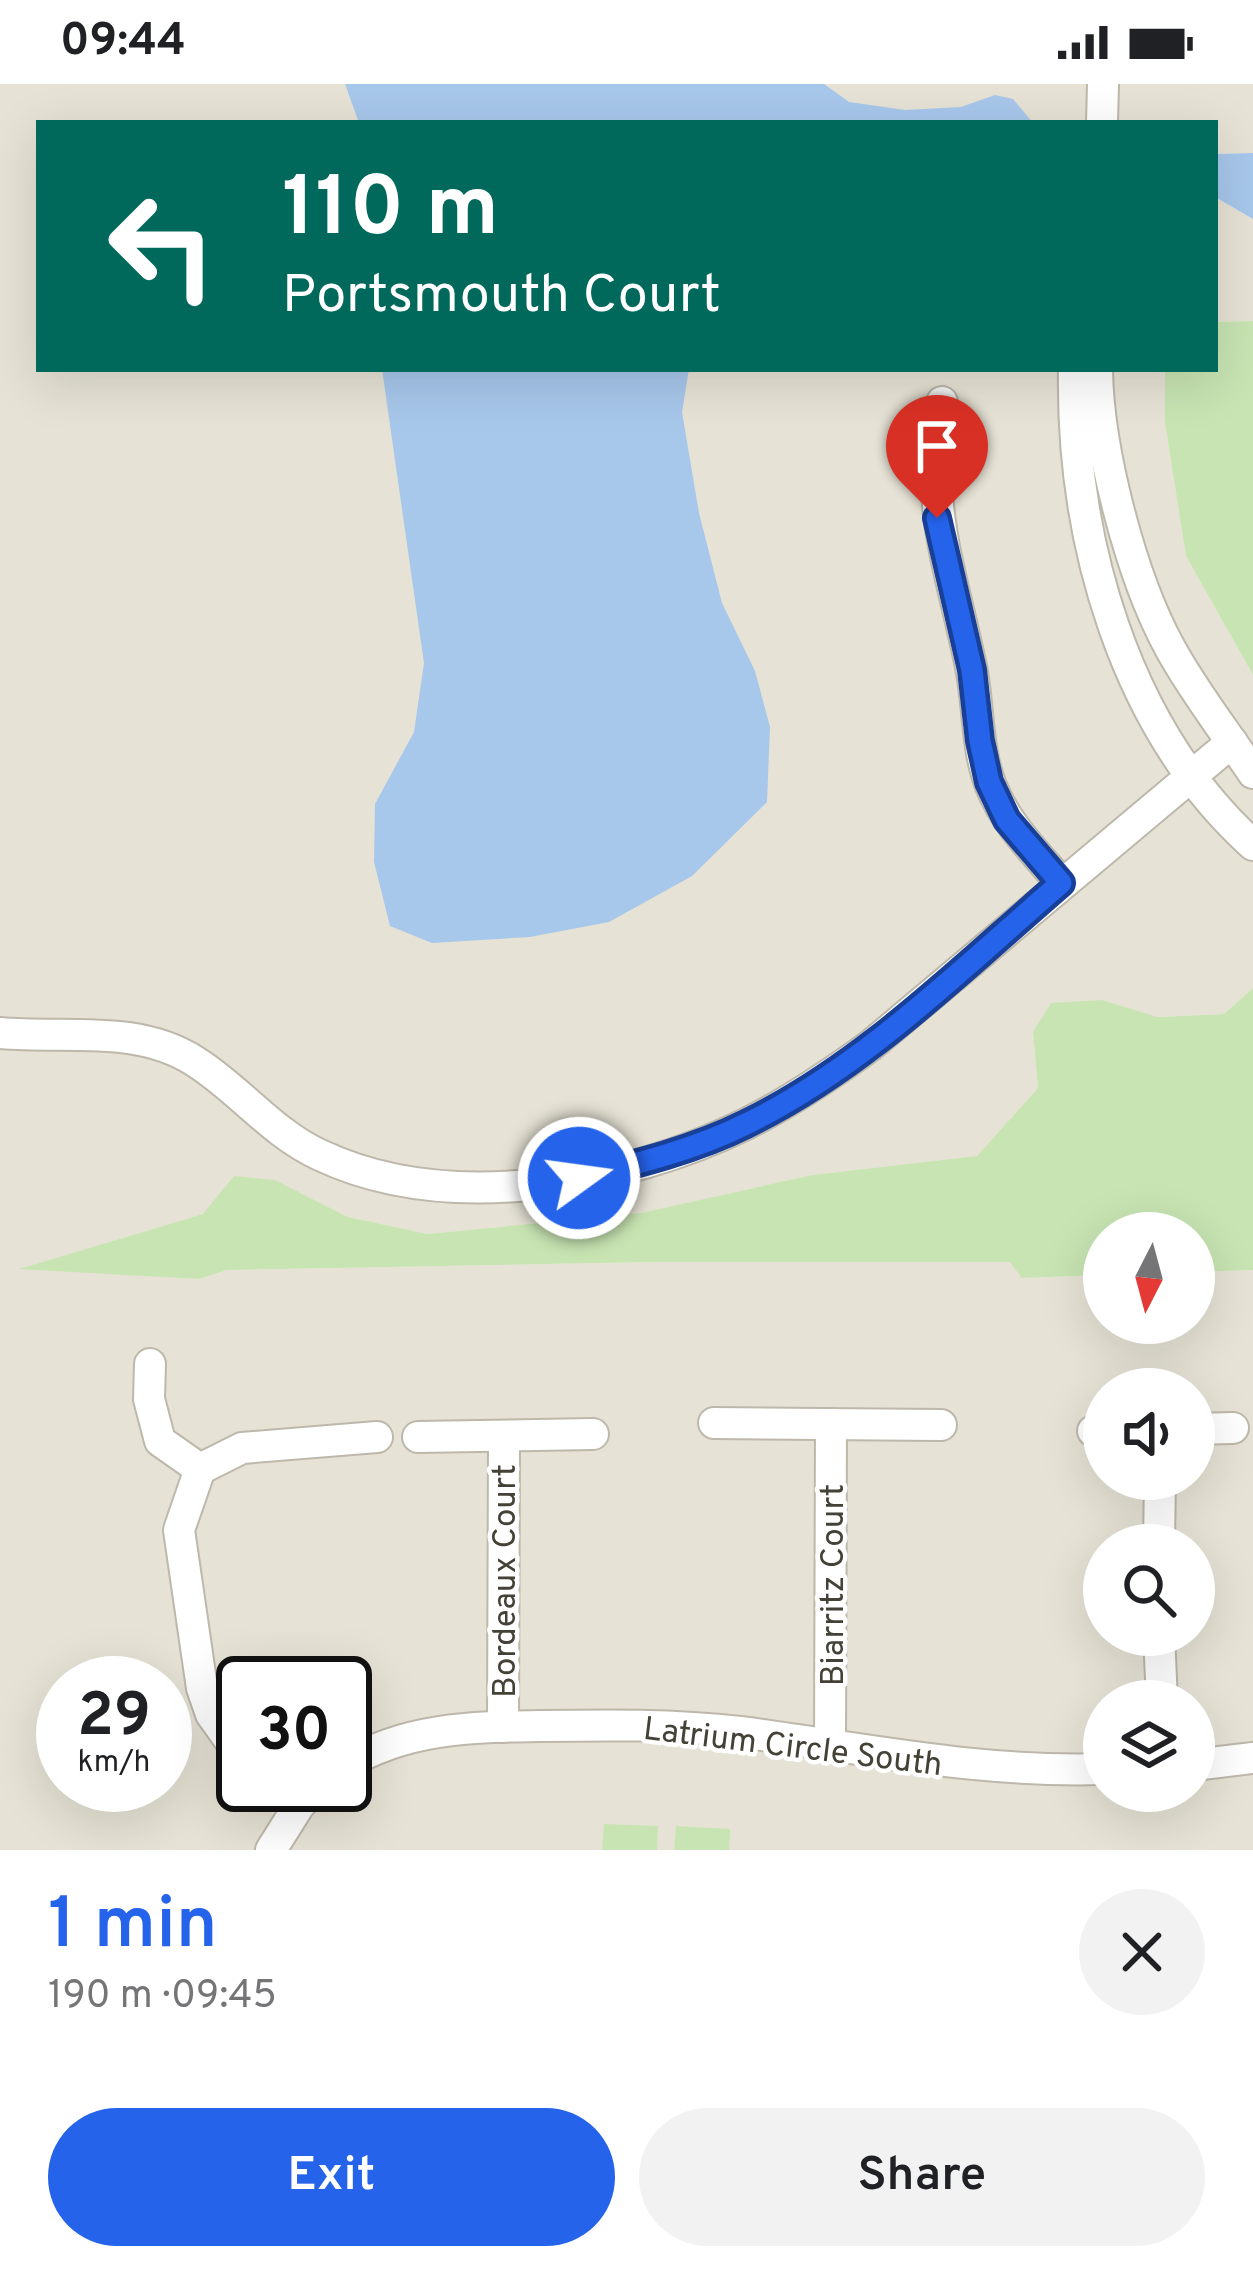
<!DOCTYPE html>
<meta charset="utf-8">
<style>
:root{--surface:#fff;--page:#f2f2f2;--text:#202124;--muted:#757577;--accent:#2563eb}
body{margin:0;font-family:Overpass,sans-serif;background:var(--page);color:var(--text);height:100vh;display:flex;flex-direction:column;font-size:45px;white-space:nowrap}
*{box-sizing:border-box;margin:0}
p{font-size:39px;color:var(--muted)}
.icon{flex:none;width:66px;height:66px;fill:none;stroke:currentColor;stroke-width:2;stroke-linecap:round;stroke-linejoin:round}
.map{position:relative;height:1766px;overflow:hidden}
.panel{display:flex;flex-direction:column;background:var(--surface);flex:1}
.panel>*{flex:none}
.guide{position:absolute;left:36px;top:36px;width:1182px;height:252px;border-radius:0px;box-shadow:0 12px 48px #0002;background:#00695c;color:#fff;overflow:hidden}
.needle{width:78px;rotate:186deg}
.fabs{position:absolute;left:1083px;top:1128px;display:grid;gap:24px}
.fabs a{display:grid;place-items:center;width:132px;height:132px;border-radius:50%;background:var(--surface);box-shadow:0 12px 48px #0002;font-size:60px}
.speed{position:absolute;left:36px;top:1572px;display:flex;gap:24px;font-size:60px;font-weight:700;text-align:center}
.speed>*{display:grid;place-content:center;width:156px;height:156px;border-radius:50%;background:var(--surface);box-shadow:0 12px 48px #0002;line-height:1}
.speed small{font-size:30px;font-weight:400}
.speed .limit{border:6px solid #111;border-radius:18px;background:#fff;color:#111}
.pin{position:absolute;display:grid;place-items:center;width:102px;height:102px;color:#fff;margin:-123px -51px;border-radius:50% 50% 50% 0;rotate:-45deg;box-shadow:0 0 12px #0007}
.pin .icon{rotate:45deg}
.me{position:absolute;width:132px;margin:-66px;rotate:76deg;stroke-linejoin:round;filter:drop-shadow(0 0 9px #0008)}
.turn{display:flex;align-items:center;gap:42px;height:252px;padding:0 48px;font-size:54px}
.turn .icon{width:156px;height:156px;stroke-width:2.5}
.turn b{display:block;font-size:84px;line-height:102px}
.round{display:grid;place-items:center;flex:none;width:126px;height:126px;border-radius:63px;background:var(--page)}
.overview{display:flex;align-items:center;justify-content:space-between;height:204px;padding:0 48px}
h1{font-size:72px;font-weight:600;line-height:90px;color:var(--accent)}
.action{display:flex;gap:24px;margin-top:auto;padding:24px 48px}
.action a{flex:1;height:138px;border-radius:72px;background:var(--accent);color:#fff;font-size:48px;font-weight:600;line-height:138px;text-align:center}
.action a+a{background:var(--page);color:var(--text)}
.status{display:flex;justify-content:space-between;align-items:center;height:84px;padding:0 60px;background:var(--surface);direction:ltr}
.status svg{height:33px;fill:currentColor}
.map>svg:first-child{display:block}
.residential{fill:#e6e2d5;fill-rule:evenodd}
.green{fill:#c8e4b2}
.water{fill:#a7c7eb}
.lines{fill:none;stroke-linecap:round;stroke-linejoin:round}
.minor-casing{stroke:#bdb8aa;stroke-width:34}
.minor{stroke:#fff;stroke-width:30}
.route-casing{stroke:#184099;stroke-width:30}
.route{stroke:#2563eb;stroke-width:21}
.labels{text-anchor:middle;stroke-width:9;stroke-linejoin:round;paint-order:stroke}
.street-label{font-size:33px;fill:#444136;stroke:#fff}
</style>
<div class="status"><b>09:44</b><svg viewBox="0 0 49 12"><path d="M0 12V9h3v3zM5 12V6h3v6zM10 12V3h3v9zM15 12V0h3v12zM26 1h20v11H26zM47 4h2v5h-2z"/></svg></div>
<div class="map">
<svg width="1253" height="1766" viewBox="0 0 1253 1766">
<rect width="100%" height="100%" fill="#f2f0e7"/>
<g class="residential">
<path d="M0,0H1253V69L1215,70V39H39V285H1165V339L1186,472L1253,591V904L1224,930L1158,933L1102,916L1033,948L1038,1004L977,1072L812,1091L642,1129L428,1150L348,1133L275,1096L203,1130L23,1184L199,1195L227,1186L655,1178H1011L1023,1194L1104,1191V1239H1194V1188L1253,1186V1766H0ZM1104,1305H1194V1395H1104ZM1104,1461H1194V1551H1104ZM63,1599H165V1701H63ZM243,1599H345V1701H243ZM1104,1617H1194V1707H1104Z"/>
<path d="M1215,113L1253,135V237L1215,238Z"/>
</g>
<g class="green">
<path d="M1253,237V591L1186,472L1165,339V285H1215V238Z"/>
<path d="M1253,904V1186L1194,1188V1149H1104V1191L1022,1194L1010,1178H655L227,1186L199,1195L19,1185L203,1130L234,1092L275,1096L348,1133L428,1150L641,1129L812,1091L977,1072L1038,1004L1033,948L1051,919L1102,916L1158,933L1224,930Z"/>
<path d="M604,1740L658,1742L657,1766H602Z"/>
<path d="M676,1742L730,1745L729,1766H674Z"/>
</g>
<g class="water">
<path d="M345,0H824L849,18L905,26L961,23L995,11L1013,15L1033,39H359Z"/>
<path d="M1253,69V135L1215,113V70Z"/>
<path d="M382,285H689L682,328L699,429L722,519L755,587L770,643L767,718L692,792L609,838L530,853L432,859L390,842L374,778L375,720L414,648L424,579Z"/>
</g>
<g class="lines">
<g class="minor-casing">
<g id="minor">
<path d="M1102,39L1103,0"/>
<path d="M1074,285C1071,454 1123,643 1253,761"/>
<path d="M1097,285C1098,366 1131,493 1170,564C1194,608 1225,647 1253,689"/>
<path d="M942,318C924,422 951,485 971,583C979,622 976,664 991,702C1006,740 1035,768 1061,799"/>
<path d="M0,949C66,955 138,940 196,978C240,1006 272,1049 320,1071C447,1131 624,1100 746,1040C790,1018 830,991 870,962L1232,658"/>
<path d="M150,1280L149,1315L160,1357L200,1385L179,1446L202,1604L211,1630L243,1675"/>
<path d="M714,1339L941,1341"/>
<path d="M1194,1345L1233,1344"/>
<path d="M1093,1347L1104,1346"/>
<path d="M418,1353L593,1350"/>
<path d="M200,1385L242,1364L377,1353"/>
<path d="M1159,1461L1160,1395"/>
<path d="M1159,1551L1162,1617"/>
<path d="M503,1643L504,1352"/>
<path d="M830,1662L831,1340"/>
<path d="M345,1681C405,1644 471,1643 539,1642C606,1641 674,1640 740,1648C864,1664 978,1689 1104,1685"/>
<path d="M1194,1681L1253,1674"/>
<path d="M271,1766L300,1720L320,1701"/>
</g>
</g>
<use href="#minor" class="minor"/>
</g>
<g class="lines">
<g class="route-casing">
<path id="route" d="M579,1094C636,1080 694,1066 746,1040C865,982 962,884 1061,799L1007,736L989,698L980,657L972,586L937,434"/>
</g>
<use href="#route" class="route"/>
</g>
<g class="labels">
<g class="street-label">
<text transform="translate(503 1497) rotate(-90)" y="12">Bordeaux Court</text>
<text transform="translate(831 1501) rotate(-90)" y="12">Biarritz Court</text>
<text transform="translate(793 1661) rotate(7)" y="12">Latrium Circle South</text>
</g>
</g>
</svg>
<div class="fabs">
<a><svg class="needle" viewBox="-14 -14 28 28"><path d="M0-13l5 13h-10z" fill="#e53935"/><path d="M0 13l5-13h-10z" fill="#757577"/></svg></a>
<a><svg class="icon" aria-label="sound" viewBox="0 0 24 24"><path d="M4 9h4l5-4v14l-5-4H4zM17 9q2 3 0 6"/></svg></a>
<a><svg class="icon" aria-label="search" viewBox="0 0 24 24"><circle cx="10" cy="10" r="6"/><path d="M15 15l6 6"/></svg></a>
<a><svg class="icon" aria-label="layers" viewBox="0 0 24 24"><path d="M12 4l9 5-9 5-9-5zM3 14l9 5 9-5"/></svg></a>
</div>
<div class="speed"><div>29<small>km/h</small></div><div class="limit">30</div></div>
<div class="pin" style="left:937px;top:434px;background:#d93025"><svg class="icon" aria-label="arrive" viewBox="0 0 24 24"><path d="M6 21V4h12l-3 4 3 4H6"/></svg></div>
<svg class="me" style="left:579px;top:1094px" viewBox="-20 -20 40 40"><circle r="17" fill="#2563eb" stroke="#fff" stroke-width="3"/><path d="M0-11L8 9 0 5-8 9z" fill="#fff"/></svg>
<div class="guide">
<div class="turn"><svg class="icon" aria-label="left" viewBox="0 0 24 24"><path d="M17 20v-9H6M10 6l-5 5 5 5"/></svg><div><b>110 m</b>Portsmouth Court</div></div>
</div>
</div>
<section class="panel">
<div class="overview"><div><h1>1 min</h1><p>190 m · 09:45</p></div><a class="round"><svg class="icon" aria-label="close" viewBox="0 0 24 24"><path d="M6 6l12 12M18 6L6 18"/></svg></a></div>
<div class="action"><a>Exit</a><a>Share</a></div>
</section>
